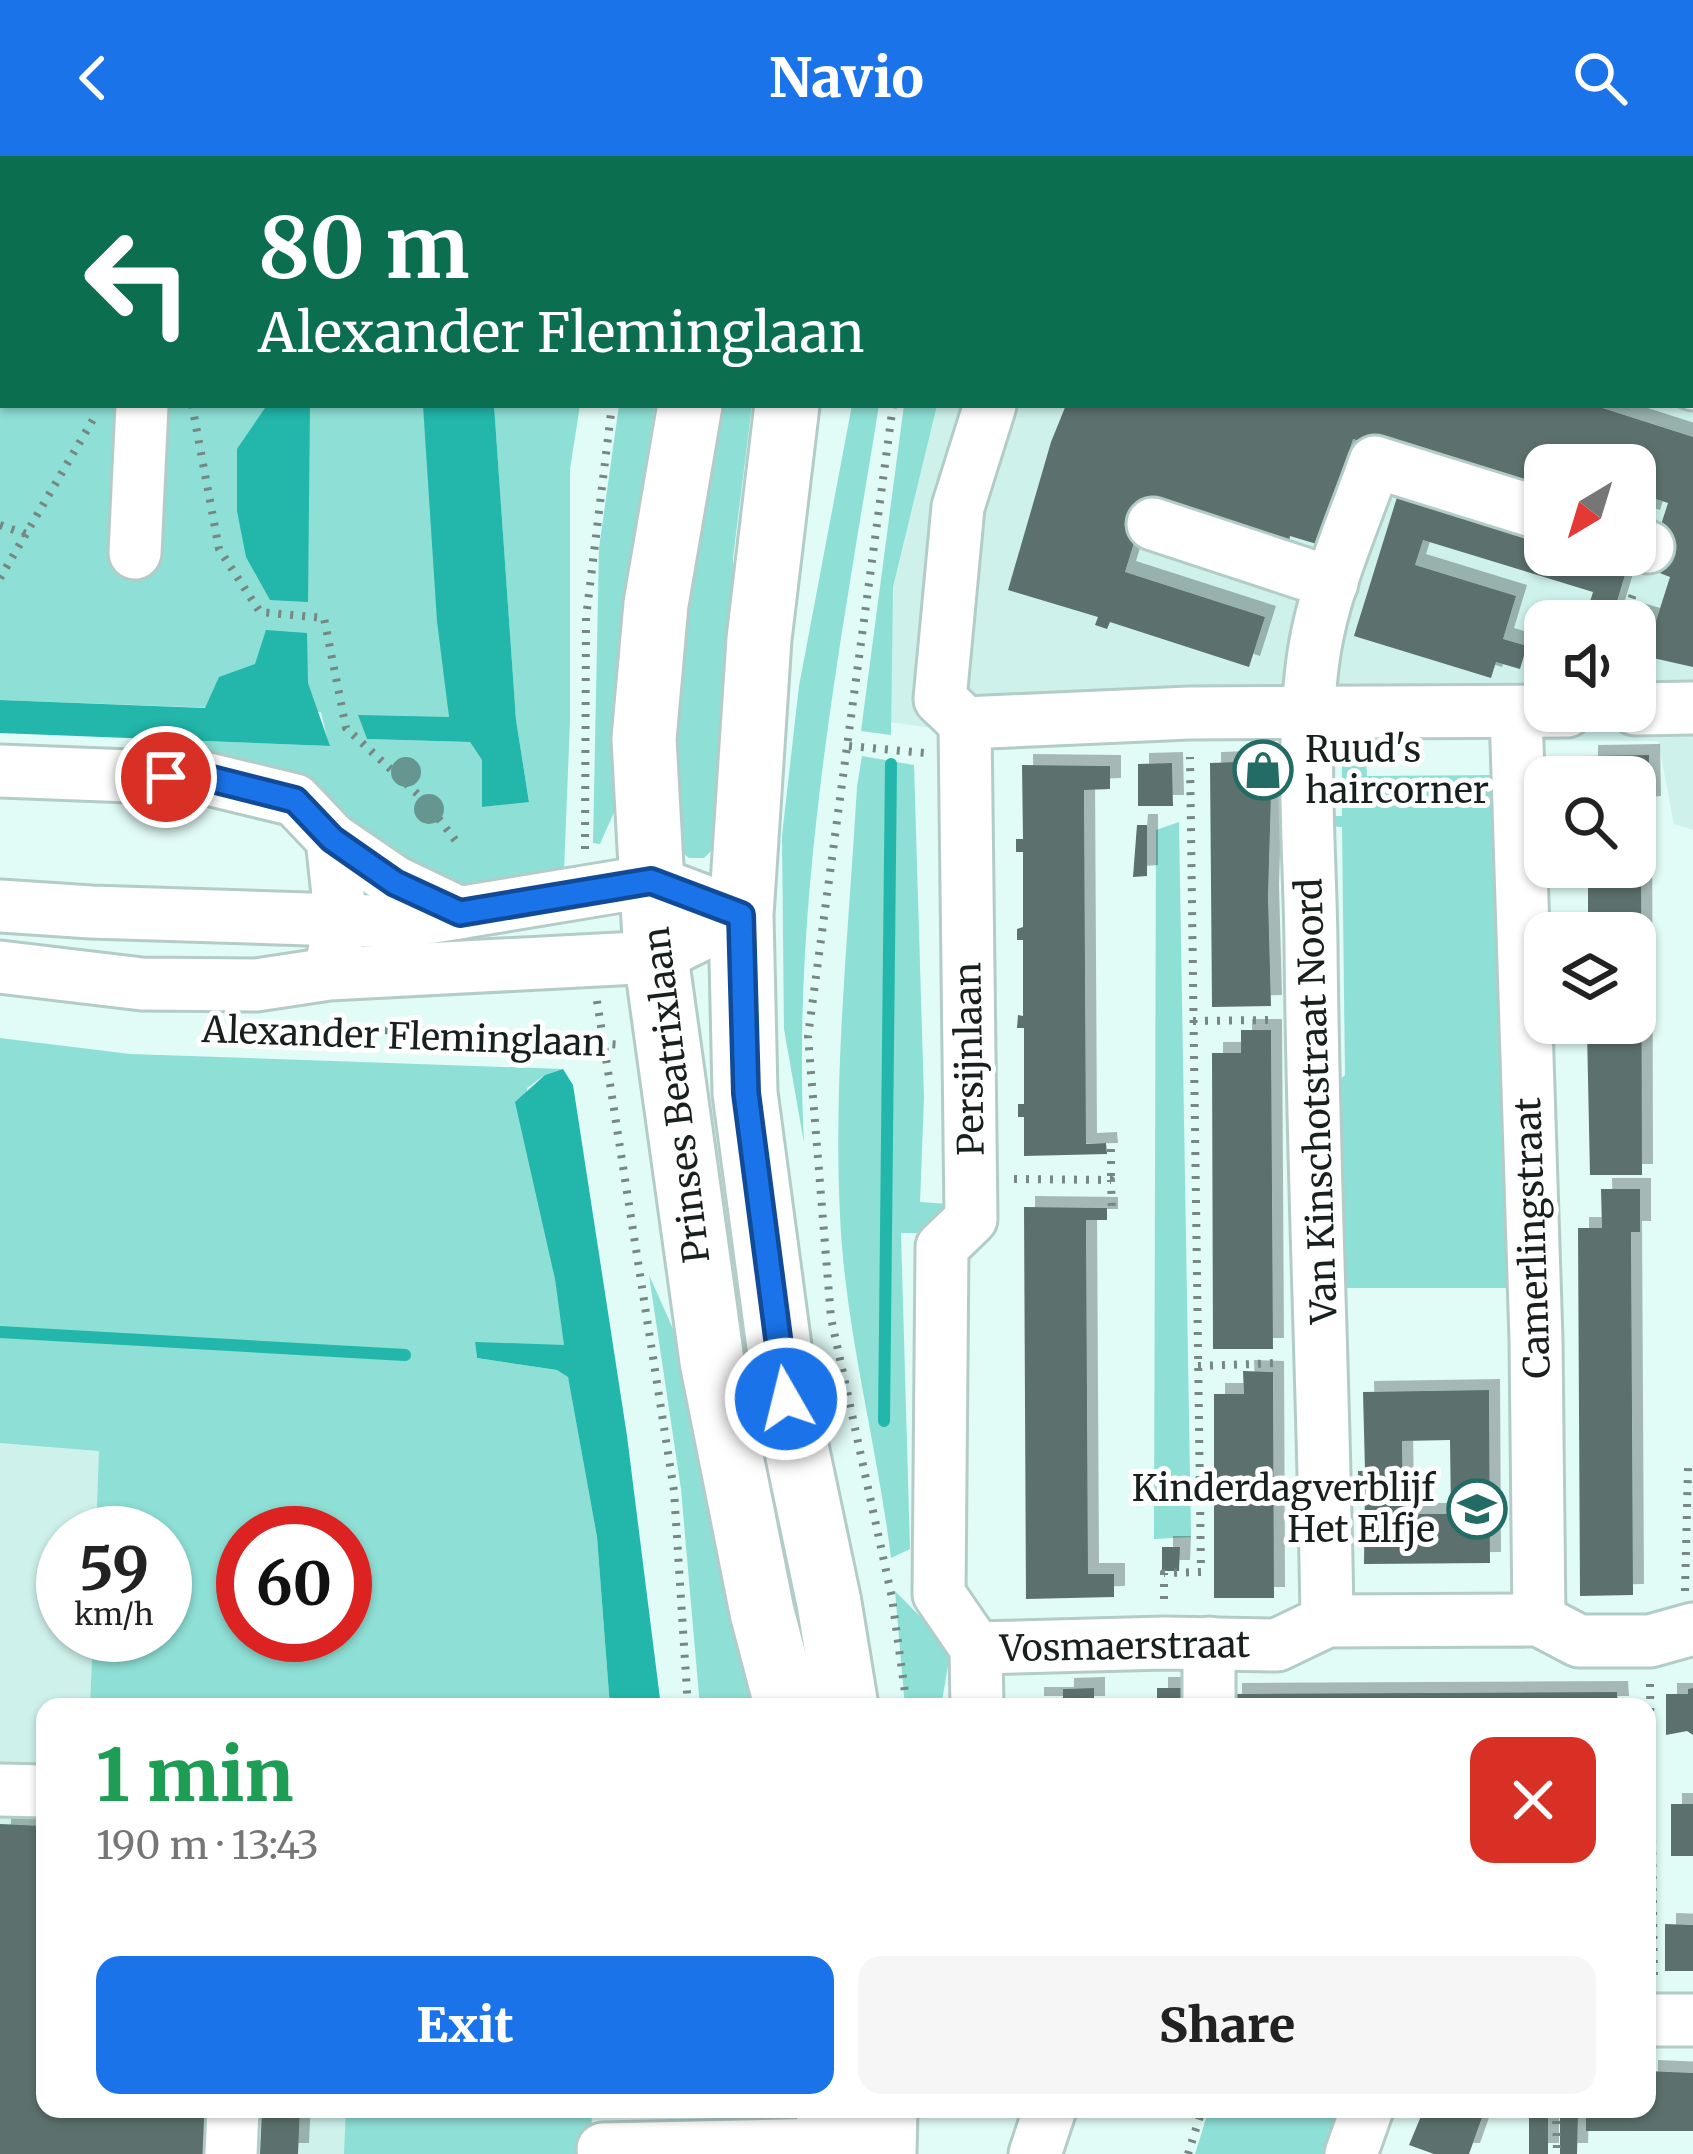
<!DOCTYPE html>
<meta charset="utf-8">
<style>
:root{--surface:#fff;--page:#f6f6f6;--text:#222;--muted:#767676;--accent:#1a73e8}
body{margin:0;font-family:Merriweather,serif;background:var(--page);color:var(--text);height:100vh;display:flex;flex-direction:column;font-size:45px;white-space:nowrap}
*{box-sizing:border-box;margin:0}
p{font-size:39px;color:var(--muted)}
.icon{flex:none;width:66px;height:66px;fill:none;stroke:currentColor;stroke-width:2;stroke-linecap:round;stroke-linejoin:round}
.map{position:relative;flex:1;overflow:hidden}
.sheet{position:absolute;left:36px;top:1542px;width:1620px;height:420px;display:flex;flex-direction:column;background:var(--surface);border-radius:24px;box-shadow:0 3px 9px #0004}
.sheet>*{flex:none}
.guide{position:absolute;left:0px;top:0px;width:1695px;height:252px;box-shadow:0 3px 9px #0004;background:#0b6e4f;color:#fff;overflow:hidden}
.needle{width:78px;rotate:218deg}
.fabs{position:absolute;left:1524px;top:288px;display:grid;gap:24px}
.fabs a{display:grid;place-items:center;width:132px;height:132px;border-radius:24px;background:var(--surface);box-shadow:0 3px 9px #0004;font-size:60px}
.speed{position:absolute;left:36px;top:1350px;display:flex;gap:24px;font-size:60px;font-weight:700;text-align:center}
.speed>*{display:grid;place-content:center;width:156px;height:156px;border-radius:50%;background:var(--surface);box-shadow:0 3px 9px #0004;line-height:1}
.speed small{font-size:30px;font-weight:400}
.speed .limit{border:18px solid #d22;background:#fff;color:#111}
.pin{position:absolute;display:grid;place-items:center;width:102px;height:102px;color:#fff;margin:-51px;border:6px solid #fff;border-radius:50%;box-shadow:0 3px 12px #0007}
.me{position:absolute;width:132px;margin:-66px;rotate:352deg;stroke-linejoin:round;filter:drop-shadow(0 0 9px #0008)}
.turn{display:flex;align-items:center;gap:42px;height:252px;padding:0 60px;font-size:54px}
.turn .icon{width:156px;height:156px;stroke-width:2.5}
.turn b{display:block;font-size:84px;line-height:102px}
.round{display:grid;place-items:center;flex:none;width:126px;height:126px;border-radius:24px;background:var(--page)}
.summary{display:flex;align-items:center;justify-content:space-between;height:204px;padding:0 60px}
h1{font-size:72px;font-weight:800;line-height:90px;color:#1e9e55}
.primary-button{display:flex;gap:24px;margin-top:auto;padding:24px 60px}
.primary-button a{flex:1;height:138px;border-radius:24px;background:var(--accent);color:#fff;font-size:48px;font-weight:800;line-height:138px;text-align:center}
.primary-button a+a{background:var(--page);color:var(--text)}
header{display:flex;justify-content:space-between;align-items:center;height:156px;padding:0 60px;background:var(--accent);color:#fff;font-size:54px;font-weight:800}
.map>svg:first-child{display:block}
.built{fill:#cef1ec;fill-rule:evenodd}
.green{fill:#8edfd5;fill-rule:evenodd}
.water{fill:#23b6aa}
.lines{fill:none;stroke-linecap:round;stroke-linejoin:round}
.stream{stroke:#23b6aa;stroke-width:12}
.building{fill:#5b716e;fill-rule:evenodd;filter:url(#shadow)}
.minor-casing{stroke:#b3ccc8;stroke-width:57}
.major-casing{stroke:#b3ccc8;stroke-width:69}
.path{stroke:#768784;stroke-width:8;stroke-dasharray:3 9;stroke-linecap:butt}
.minor{stroke:#fff;stroke-width:51}
.major{stroke:#fff;stroke-width:63}
.tree{fill:#679691}
.route-casing{stroke:#114b97;stroke-width:30}
.route{stroke:#1a73e8;stroke-width:21}
.labels{text-anchor:middle;stroke-width:10;stroke-linejoin:round;paint-order:stroke}
.poi-label{font-size:36px;fill:#17201e;stroke:#fff;text-anchor:start}
.street-label{font-size:36px;fill:#17201e;stroke:#fff}
</style>
<header><svg class="icon" aria-label="back" viewBox="0 0 24 24"><path d="M15 5l-7 7 7 7"/></svg>Navio<svg class="icon" aria-label="search" viewBox="0 0 24 24"><circle cx="10" cy="10" r="6"/><path d="M15 15l6 6"/></svg></header>
<div class="map">
<svg width="1693" height="1998" viewBox="0 0 1693 1998">
<defs>
<filter id="shadow"><feDropShadow dx="11" dy="-11" stdDeviation="0" flood-color="#0004"/></filter>
</defs>
<rect width="100%" height="100%" fill="#e1fbf7"/>
<g class="built">
<path d="M974,0H1693V674L1674,668L1658,585L996,581L875,564L890,423L924,249H1692V3H973ZM1545,309H1635V399H1545ZM1545,465H1635V555H1545Z"/>
<path d="M0,1176L416,1198L420,1551H45V1953H423L424,1998H0ZM63,1377H165V1479H63ZM243,1377H345V1479H243Z"/>
</g>
<g class="green">
<path d="M0,174L3,249H440L449,562L359,561L367,583L470,586L482,604V651L529,645L516,565L494,249H580L570,313V565L564,715L517,733L433,729L359,678L318,630L280,617L172,600L181,584L329,590L321,556L0,544Z"/>
<path d="M619,249H655L622,455L614,572L615,654L600,688L593,687L599,392Z"/>
<path d="M721,249H752L733,402V492L719,687L704,702H689L680,695L671,563Z"/>
<path d="M852,249H879C840,491 791,741 804,987L784,873L782,680L799,530Z"/>
<path d="M904,249H937L893,431L891,579L861,575Z"/>
<path d="M1365,591L1367,620L1503,619L1508,1132H1344V1074L1327,1069L1328,936L1345,919L1342,671L1327,670V660H1342V593Z"/>
<path d="M862,600L914,609L924,942L920,1046L948,1048L923,1077H901L910,1393L891,1402C877,1287 845,1175 840,1059C833,917 849,772 857,631Z"/>
<path d="M1179,666L1191,1381L1154,1383L1156,674Z"/>
<path d="M0,882L130,898L563,913L545,919L527,932L565,1190L475,1187L477,1202L557,1214L568,1220L597,1381L610,1551H90L93,1479H165V1377H96L99,1295L0,1287ZM243,1377H345V1479H243Z"/>
<path d="M649,1119L694,1220L762,1529L751,1551H700L681,1333Z"/>
<path d="M895,1435L951,1492L941,1551H905Z"/>
<path d="M346,1953H592L591,1998H344Z"/>
<path d="M1209,1953H1355L1339,1998H1195Z"/>
</g>
<g class="water">
<path d="M267,249H310L308,446L270,444L246,401L237,355V293Z"/>
<path d="M423,249H494L516,564L529,646L482,651V604L470,586L367,583L358,559L449,561L437,465Z"/>
<path d="M266,474L307,477L308,527L330,590L0,577V544L205,552L219,521L255,508Z"/>
<path d="M563,913L573,929L627,1280L661,1551H610L597,1381L568,1221L557,1214L477,1202L475,1186L564,1189L555,1123L515,946L545,919Z"/>
</g>
<g class="lines">
<g class="stream">
<path d="M0,1176L405,1199"/>
<path d="M884,1265L891,608"/>
</g>
</g>
<g class="building">
<path d="M1066,249H1593L1693,281V511L1644,500L1645,496L1635,492L1632,458L1656,465L1670,421L1647,412L1668,347L1656,343L1649,365L1635,361V309H1545V333L1353,283L1320,389L1290,380L1289,385L1148,341L1125,416L1265,461L1249,511L1110,466L1107,473L1095,469L1098,461L1008,434L1051,286Z"/>
<path d="M1398,338L1545,384V399H1593L1628,409L1611,465H1584L1593,436L1423,384L1415,409L1516,440L1503,483L1527,490L1520,513L1496,506L1491,522L1354,480Z"/>
<path d="M1649,599L1650,651L1641,652L1642,1019H1590L1587,874L1589,867H1635V777H1588V711H1635V621H1587V600Z"/>
<path d="M1264,605H1272L1268,740L1271,850L1212,851L1210,607Z"/>
<path d="M1172,607L1173,650H1138V608Z"/>
<path d="M1022,609L1110,610V633L1084,634L1086,988L1106,987L1107,998L1024,1000V961H1018V948H1024V872H1017L1018,859L1023,860V784H1017V773L1023,771V696H1016V683H1023Z"/>
<path d="M1137,669H1147V720L1133,721Z"/>
<path d="M1241,874H1271L1273,1193H1213L1212,897H1241Z"/>
<path d="M1601,1033H1640V1076H1631L1633,1439L1580,1440L1578,1072H1602Z"/>
<path d="M1024,1051L1107,1052V1064H1086L1088,1418H1114V1441L1026,1443Z"/>
<path d="M1243,1215L1273,1216L1274,1442H1214V1238H1244Z"/>
<path d="M1489,1234L1490,1407L1364,1408L1365,1329H1358V1315H1365L1363,1236ZM1450,1284L1451,1358H1403L1402,1285Z"/>
<path d="M1162,1391H1180L1179,1415H1162Z"/>
<path d="M1094,1532V1551H1033V1542H1063V1533Z"/>
<rect x="1157" y="1532" width="32" height="19"/>
<path d="M1693,1532V1579L1687,1575L1666,1579V1538H1688V1533Z"/>
<path d="M1617,1536L1618,1551H1231V1538Z"/>
<rect x="1671" y="1648" width="22" height="52"/>
<path d="M0,1668L45,1670V1953H211L209,1998H0Z"/>
<path d="M1665,1768L1693,1769V1815H1665Z"/>
<path d="M1647,1915L1693,1917V1975H1586V1953H1647Z"/>
<path d="M262,1953H300L298,1998H260Z"/>
<path d="M1424,1953H1485L1469,1998H1434L1409,1989Z"/>
<rect x="1529" y="1959" width="19" height="39"/>
<path d="M1560,1959H1578L1577,1998H1560Z"/>
</g>
<g class="lines">
<g class="minor-casing">
<g id="minor">
<path d="M1217,0L1228,3"/>
<path d="M186,3L187,0"/>
<path d="M1329,3L1330,0"/>
<path d="M1692,147H1693"/>
<path d="M0,165H3"/>
<path d="M1692,227L1693,228"/>
<path d="M1153,368L1332,427"/>
<path d="M1635,387L1648,391"/>
<path d="M135,397L142,249"/>
<path d="M1635,553L1693,552"/>
<path d="M1516,556L1536,1184L1539,1464"/>
<path d="M965,567L1189,557L1567,555"/>
<path d="M0,615L208,623L295,644L332,683L341,766L333,800"/>
<path d="M332,683L395,726L460,757"/>
<path d="M0,750L91,756L403,766L651,725L741,759"/>
<path d="M0,811L142,828L256,829L329,818L656,801L741,759"/>
<path d="M1327,1465C1324,1240 1313,1015 1311,789C1310,693 1300,592 1314,497C1324,432 1353,368 1375,306L1545,359"/>
<path d="M976,1492L1165,1487L1277,1489L1327,1465L1539,1464L1579,1485H1650L1693,1473"/>
<path d="M977,1551L976,1492L939,1438L942,1091L971,1063L965,567L940,543L958,351L990,249"/>
<path d="M1209,1551V1487"/>
<path d="M0,1634L45,1635"/>
<path d="M1647,1864H1693"/>
<path d="M603,1993L828,1988"/>
<path d="M231,1998L233,1953"/>
<path d="M1035,1998L1050,1953"/>
<path d="M1351,1998L1367,1953"/>
</g>
</g>
<g class="major-casing">
<g id="major">
<path d="M733,3L734,0"/>
<path d="M826,3L827,0"/>
<path d="M690,249L656,448L644,583L656,801L712,1205L762,1456L787,1551"/>
<path d="M787,249L759,483L741,759L745,937L786,1243L829,1447L846,1551"/>
<path d="M828,1998L829,1953"/>
<path d="M884,1998L885,1953"/>
</g>
</g>
<g class="path">
<path d="M642,3V0"/>
<path d="M927,3V0"/>
<path d="M1409,3L1410,0"/>
<path d="M192,249L219,393L260,456L324,462L346,572L424,644L456,685"/>
<path d="M893,249L808,880L831,1162L892,1442L907,1551"/>
<path d="M0,369L26,378"/>
<path d="M0,422L94,262"/>
<path d="M1624,465L1635,432"/>
<path d="M849,590L925,597"/>
<path d="M585,693L586,462L612,249"/>
<path d="M597,845L674,1335L688,1551"/>
<path d="M1193,865L1268,864"/>
<path d="M289,873L434,875L621,889"/>
<path d="M1111,993V1024"/>
<path d="M1014,1023L1111,1024L1112,1057"/>
<path d="M1198,1210L1280,1207"/>
<path d="M1685,1435L1688,1312H1693"/>
<path d="M1164,1443V1417L1201,1416L1190,601"/>
<path d="M1650,1528L1654,1825"/>
<path d="M1556,1953L1557,1998"/>
<path d="M1188,1998L1201,1957L1190,1953"/>
</g>
<use href="#minor" class="minor"/>
<use href="#major" class="major"/>
</g>
<g class="tree">
<circle cx="406" cy="616" r="15"/>
<circle cx="429" cy="653" r="15"/>
</g>
<g class="lines">
<g class="route-casing">
<path id="route" d="M166,621L208,622L295,644L332,683L395,727L460,757L651,725L741,759L746,937L786,1243"/>
</g>
<use href="#route" class="route"/>
</g>
<defs>
<g id="shop-ring" transform="scale(3)"><circle r="9.5" fill="#fff" stroke="#226c65" stroke-width="1.5"/><path d="M-5-2.5h2.3a2.7 3.5 0 0 1 5.4 0H5L5.5 6h-11ZM-1.5-2.5h3a1.5 2.3 0 0 0-3 0Z" fill="#226c65"/></g>
<g id="school-ring" transform="scale(3)"><circle r="9.5" fill="#fff" stroke="#226c65" stroke-width="1.5"/><path d="M0-5L7-2L0 1L-7-2ZM-4 1L0 2.5L4 1V4Q0 6-4 4Z" fill="#226c65"/></g>
</defs>
<g fill-rule="evenodd">
<use href="#shop-ring" x="1263" y="614"/>
<use href="#school-ring" x="1477" y="1353"/>
</g>
<g class="labels">
<g class="poi-label">
<text x="1305" y="606">Ruud's<tspan x="1305" dy="41">haircorner</tspan></text>
<text x="1435" y="1345" text-anchor="end">Kinderdagverblijf<tspan x="1435" dy="41">Het Elfje</tspan></text>
</g>
<g class="street-label">
<text transform="translate(404 880) rotate(2)" y="13">Alexander Fleminglaan</text>
<text transform="translate(969 903) rotate(-91)" y="13">Persijnlaan</text>
<text transform="translate(676 939) rotate(-97)" y="13">Prinses Beatrixlaan</text>
<text transform="translate(1316 945) rotate(-92)" y="13">Van Kinschotstraat Noord</text>
<text transform="translate(1532 1082) rotate(-92)" y="13">Camerlingstraat</text>
<text transform="translate(1125 1490) rotate(-1)" y="13">Vosmaerstraat</text>
</g>
</g>
</svg>
<div class="fabs">
<a><svg class="needle" viewBox="-14 -14 28 28"><path d="M0-13l5 13h-10z" fill="#e53935"/><path d="M0 13l5-13h-10z" fill="#767676"/></svg></a>
<a><svg class="icon" aria-label="sound" viewBox="0 0 24 24"><path d="M4 9h4l5-4v14l-5-4H4zM17 9q2 3 0 6"/></svg></a>
<a><svg class="icon" aria-label="search" viewBox="0 0 24 24"><circle cx="10" cy="10" r="6"/><path d="M15 15l6 6"/></svg></a>
<a><svg class="icon" aria-label="layers" viewBox="0 0 24 24"><path d="M12 4l9 5-9 5-9-5zM3 14l9 5 9-5"/></svg></a>
</div>
<div class="speed"><div>59<small>km/h</small></div><div class="limit">60</div></div>
<div class="pin" style="left:166px;top:621px;background:#d93025"><svg class="icon" aria-label="arrive" viewBox="0 0 24 24"><path d="M6 21V4h12l-3 4 3 4H6"/></svg></div>
<svg class="me" style="left:786px;top:1243px" viewBox="-20 -20 40 40"><circle r="17" fill="#1a73e8" stroke="#fff" stroke-width="3"/><path d="M0-11L8 9 0 5-8 9z" fill="#fff"/></svg>
<div class="guide">
<div class="turn"><svg class="icon" aria-label="left" viewBox="0 0 24 24"><path d="M17 20v-9H6M10 6l-5 5 5 5"/></svg><div><b>80 m</b>Alexander Fleminglaan</div></div>
</div>
<section class="sheet">
<div class="summary"><div><h1>1 min</h1><p>190 m · 13:43</p></div><a class="round" style="background:#d93025;color:#fff"><svg class="icon" aria-label="close" viewBox="0 0 24 24"><path d="M6 6l12 12M18 6L6 18"/></svg></a></div>
<div class="primary-button"><a>Exit</a><a>Share</a></div>
</section>
</div>
